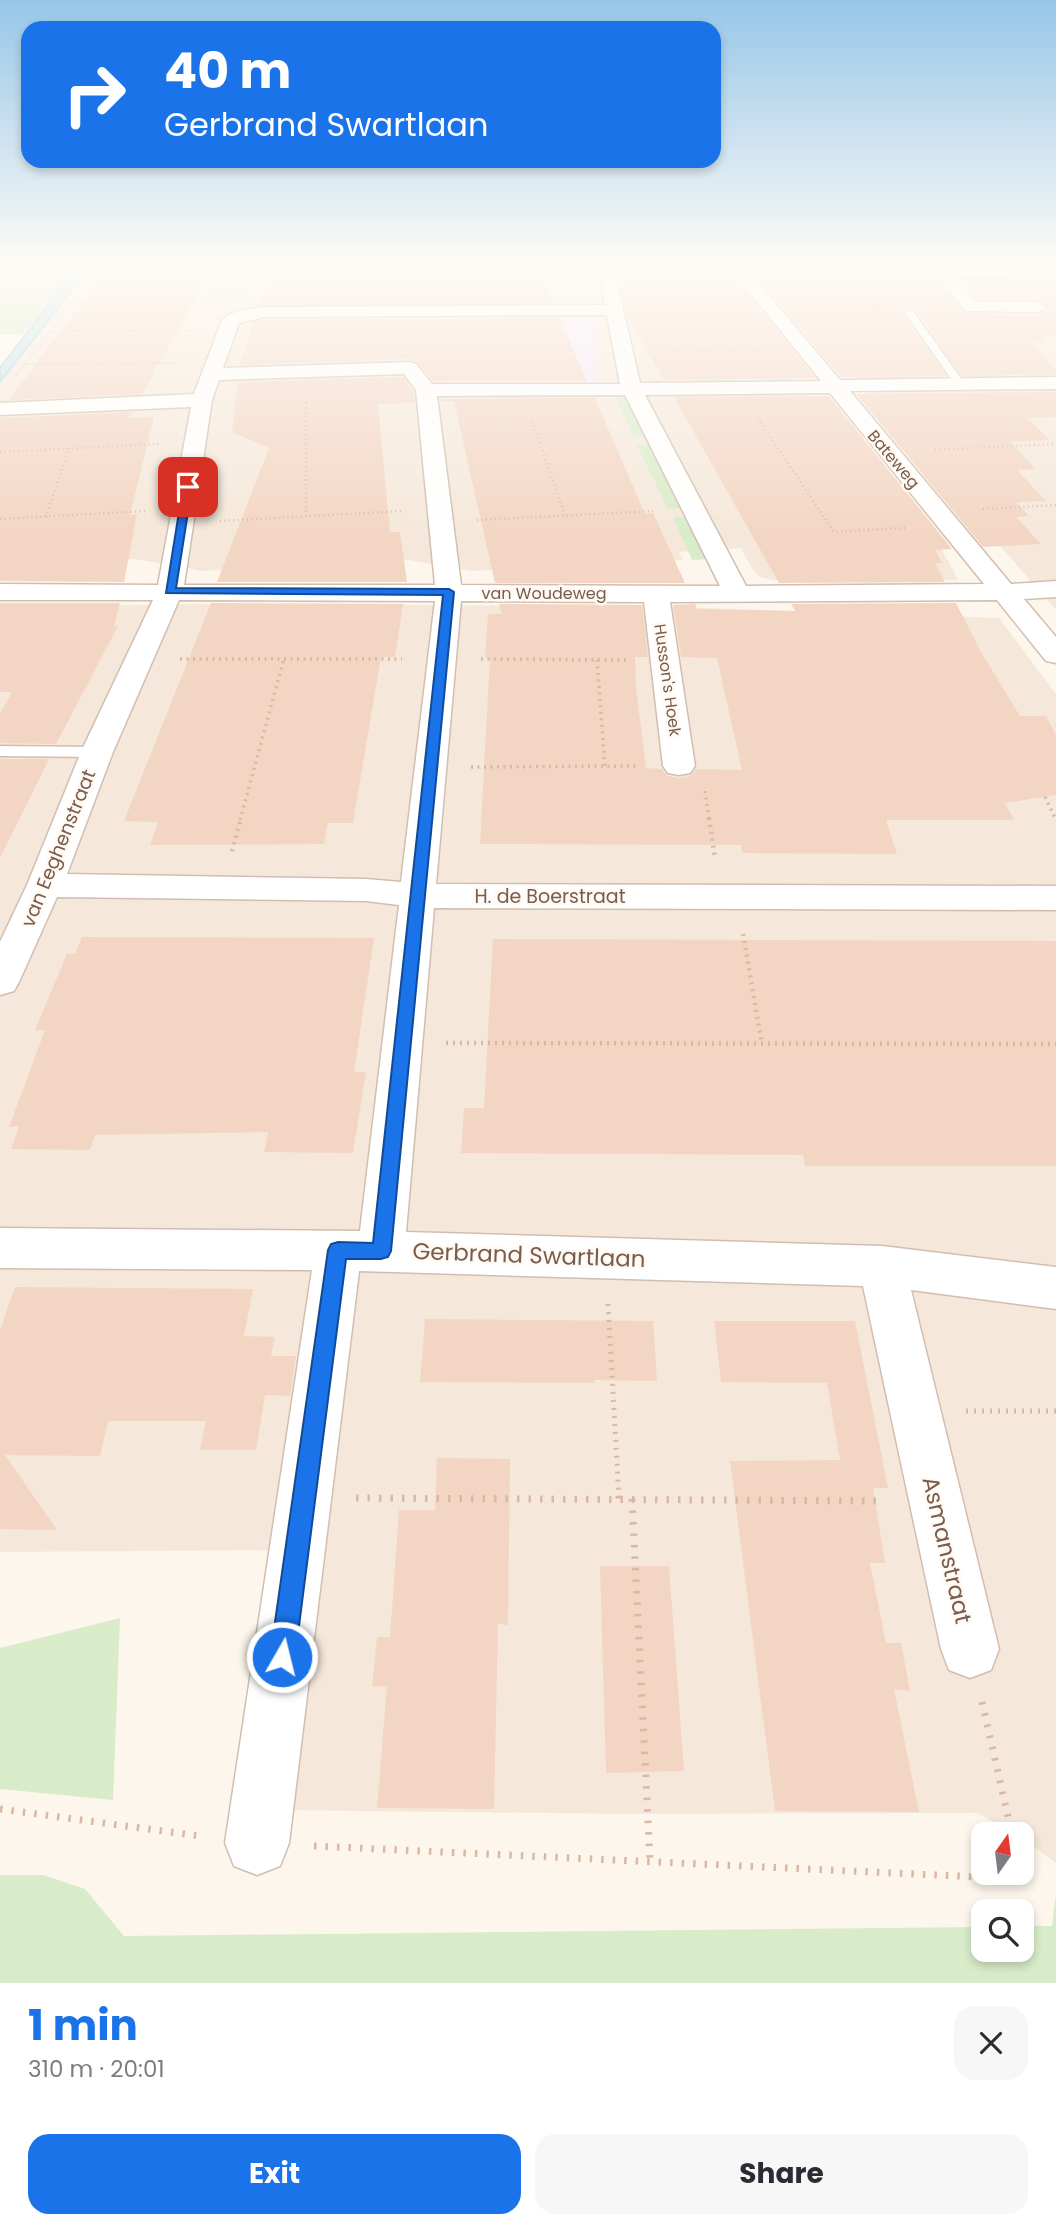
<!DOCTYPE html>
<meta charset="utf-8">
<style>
:root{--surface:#fff;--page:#f7f7f7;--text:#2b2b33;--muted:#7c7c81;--accent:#1a73e8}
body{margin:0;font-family:Poppins,sans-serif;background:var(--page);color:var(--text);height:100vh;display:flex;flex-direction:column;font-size:26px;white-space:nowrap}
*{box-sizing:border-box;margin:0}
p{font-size:23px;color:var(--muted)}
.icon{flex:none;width:38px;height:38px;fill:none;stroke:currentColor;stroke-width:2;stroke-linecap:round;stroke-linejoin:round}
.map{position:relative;height:1983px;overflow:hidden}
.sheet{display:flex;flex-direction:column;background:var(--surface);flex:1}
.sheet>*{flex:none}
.top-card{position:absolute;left:21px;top:21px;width:700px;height:147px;border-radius:21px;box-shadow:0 4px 10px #0003;background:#1a73e8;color:#fff;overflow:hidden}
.needle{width:46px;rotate:14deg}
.controls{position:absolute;left:971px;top:1822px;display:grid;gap:14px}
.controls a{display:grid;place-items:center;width:63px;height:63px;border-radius:14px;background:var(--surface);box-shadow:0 4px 10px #0003;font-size:35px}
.pin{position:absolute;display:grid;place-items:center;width:60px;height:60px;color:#fff;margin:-30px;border-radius:14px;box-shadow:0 4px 10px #0006}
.me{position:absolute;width:77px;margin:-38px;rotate:8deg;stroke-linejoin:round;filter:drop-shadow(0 0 5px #0008)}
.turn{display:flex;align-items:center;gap:24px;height:147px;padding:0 28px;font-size:32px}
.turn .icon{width:91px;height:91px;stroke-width:2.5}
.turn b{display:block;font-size:49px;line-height:60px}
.round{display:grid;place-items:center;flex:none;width:74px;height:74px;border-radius:21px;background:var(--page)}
.headline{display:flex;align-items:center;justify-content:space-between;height:119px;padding:0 28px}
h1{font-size:42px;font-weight:700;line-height:52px;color:var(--accent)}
.button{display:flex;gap:14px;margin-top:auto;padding:14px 28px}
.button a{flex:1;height:80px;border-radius:21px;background:var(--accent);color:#fff;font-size:28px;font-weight:700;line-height:80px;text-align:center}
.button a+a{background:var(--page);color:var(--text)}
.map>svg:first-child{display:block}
.residential{fill:#f5e8da}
.education{fill:#f3e8fa}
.green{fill:#d8ecc9}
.water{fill:#bfe3e8;stroke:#a5d3da;stroke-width:2}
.building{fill:#f3d5c3;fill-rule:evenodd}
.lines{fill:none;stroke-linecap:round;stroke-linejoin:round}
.lane-casing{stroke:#d1beb0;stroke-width:3}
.street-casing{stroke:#d1beb0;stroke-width:3}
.path-far5{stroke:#d9b8a5;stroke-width:2;stroke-dasharray:1 2.5;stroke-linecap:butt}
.path-far4{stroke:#d9b8a5;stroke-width:2.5;stroke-dasharray:1 3.5;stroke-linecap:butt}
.path-far3{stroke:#d9b8a5;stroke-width:3.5;stroke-dasharray:2 4.5;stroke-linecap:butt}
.path-far2{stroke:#d9b8a5;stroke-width:4.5;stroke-dasharray:2 5;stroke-linecap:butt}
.path-far1{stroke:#d9b8a5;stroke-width:5;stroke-dasharray:2 6;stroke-linecap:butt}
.path{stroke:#d9b8a5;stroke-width:7;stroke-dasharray:2.5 9;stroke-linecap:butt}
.lane{fill:#fff;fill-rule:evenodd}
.street{fill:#fff;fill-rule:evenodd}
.route{fill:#1a73e8;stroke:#114b97;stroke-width:2}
.labels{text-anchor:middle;stroke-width:5;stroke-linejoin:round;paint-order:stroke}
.far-street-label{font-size:16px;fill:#7a5c4d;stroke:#fffaf3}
.street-label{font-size:19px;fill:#7a5c4d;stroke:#fffaf3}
.near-street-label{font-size:23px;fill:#7a5c4d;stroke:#fffaf3}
</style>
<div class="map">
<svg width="1056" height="1983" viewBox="0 0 1056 1983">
<rect width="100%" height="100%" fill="#fdf6ec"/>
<g class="residential">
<path d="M152,262H708L781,355L798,395L818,396L936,538L958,580H772L760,577L753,570L741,548L679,552L683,560L472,571L409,560L203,571L135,559L0,567V372L87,270L146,269Z"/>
<path d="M761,262H1056V610L878,406L767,273Z"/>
<path d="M204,604L641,606L999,618L1056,694V1863L1022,1838V1834H1015L978,1813L628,1814L279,1810L313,1550L0,1552V607Z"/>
</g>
<path class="education" d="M595,314L597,332L593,342L599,383L448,382L440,380L419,363L362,361L373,316Z"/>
<g class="green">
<path d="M0,273H72L23,335H0Z"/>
<path d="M223,275H258L246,300H222L223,296H212Z"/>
<path d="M615,396L628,398L650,438L633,436Z"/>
<path d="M652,444L684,508L668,509L637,445Z"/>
<path d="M673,517H688L710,559L692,560Z"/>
<path d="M120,1618L113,1800L0,1789V1648Z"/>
<path d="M0,1875H43L85,1889L124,1936L983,1927L984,1950H1022V1926H1052L1056,1894V1983H0Z"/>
</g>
<path class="water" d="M106,262H126L121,269L581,268L582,271L86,272L0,382V368L73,273L0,272V267L103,266Z"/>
<g class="building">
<path d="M347,262H502V275L540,274L553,303L259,305L270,276H342Z"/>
<path d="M772,262H1056V336L1041,337L1045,341H1030L1056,370V374L962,376L915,309L907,308L903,315L946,376L841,377L755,275H771L767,264H773ZM944,265L1013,267L1018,274L1007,281H962L977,299H1037L1048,308L1037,315L965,314L934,275L935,271Z"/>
<path d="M618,275H732L816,378L664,380L627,316Z"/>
<path d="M208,276L142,394L9,400L101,277Z"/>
<path d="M559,318L587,381H433L418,362L409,359L240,365L253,322L264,320Z"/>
<path d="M403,377L413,391L415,403L378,404L390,532H400L407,582H217L269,448L232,432L238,382Z"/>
<path d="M1056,392V417L1027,418L1050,440L1010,442L1036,469L1017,470L1046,501L1016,502L1029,516L1016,517L1041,544L983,547L856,394Z"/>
<path d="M829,396L952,549L935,550L942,563H935L945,582L779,583L674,397Z"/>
<path d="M595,398L645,514L653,513L685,583H495L454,401H440V399Z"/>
<path d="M132,412L129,418L154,417L130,515L137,514L124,582L0,581V418Z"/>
<path d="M0,603H120L114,626H118L56,744L0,743V714L12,692H0Z"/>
<path d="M211,603L403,604L395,657H381L353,823H328L324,844L150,845L158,822L124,821Z"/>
<path d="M956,603L981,652L1020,716H1046L1056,735V795L1005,803L1014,820H886L897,854L742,853L741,845L480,844L490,657H485L488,614H502L499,604L642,605L648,657H635L636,687L646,768L662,769L668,776L679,778L690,776L696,769L742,770L717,658L681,657L673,605L695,604L697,609L795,611L791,604Z"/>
<path d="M0,759H49L0,858Z"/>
<path d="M82,937L374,938L354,1072H366L353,1153L264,1152L268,1132L95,1135L90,1150L11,1149L19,1126L9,1127L45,1030H35L67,954H75Z"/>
<path d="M493,939L1056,941V1166H805L803,1155L461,1153L464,1108H484Z"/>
<path d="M15,1287L253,1289L244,1336L275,1337L271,1356H296L290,1396L265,1395L256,1450H200L206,1421H108L100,1456L5,1455L57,1530L0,1529V1330Z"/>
<path d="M425,1319L653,1321L657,1381L594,1380L595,1383L420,1382Z"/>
<path d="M714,1321H855L888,1488H873L885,1563H870L886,1643H901L910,1691L894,1689L919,1812L775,1811L730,1461L840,1460L827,1383L721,1382Z"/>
<path d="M437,1458L510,1459L508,1625L498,1624L494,1809L377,1808L387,1686L372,1687L377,1637H390L399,1510H435Z"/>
<path d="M600,1566H669L684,1771L606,1773Z"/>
</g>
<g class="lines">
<g class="lane-casing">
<g id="lane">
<path d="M907,311H913L965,384L964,386H956L905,313Z"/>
<path d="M0,746L97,747L105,752L97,757L0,756Z"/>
</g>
</g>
<g class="street-casing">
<g id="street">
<path d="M725,262H741L840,380L1056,377V389L850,391L1011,584L1056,581V597L1024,599L1056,637V663L1046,661L997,600L670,602L695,766L690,773L679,775L668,773L663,766L644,602L461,601L436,884L1056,886V910L434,908L406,1232L882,1246L1056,1267V1309L911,1290L999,1649L991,1670L970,1678L949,1670L941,1649L863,1286L359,1271L289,1843L280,1866L257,1875L234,1866L225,1843L312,1270L0,1268V1228L360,1231L399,905L366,901L57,897L19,982L14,991L0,995V942L27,885L81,752L153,600H0V584L158,585L191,407L0,415V403L194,394L222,320C232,310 250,309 264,307L605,305L599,273L607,268L615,273L640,383L821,381ZM607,315L620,384H432L416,364L409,362L223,368L239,323L264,317ZM404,374L416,390L435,585H184L212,400L219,380ZM830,393L984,584L746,586L645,395ZM625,395L720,586L461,585L437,396ZM179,600L435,601L401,882L366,879L67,874L113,752Z"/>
<path d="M944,268L1013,270L1015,273L1007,278H956L976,302H1037L1046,307L1037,312L965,311L936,273Z"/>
</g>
</g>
<g class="path-far5">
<path d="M781,269H912"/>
<path d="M851,269L876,312H880"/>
<path d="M209,296L221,275"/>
<path d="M74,302H205"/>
<path d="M649,304H724"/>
<path d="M51,331H189"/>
<path d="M658,350H762"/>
<path d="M26,364L174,363"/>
<path d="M16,375L94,275L574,273"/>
<path d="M306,402V405"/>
</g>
<g class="path-far4">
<path d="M306,403V516"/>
<path d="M758,418L834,532L906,528"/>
<path d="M532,421L565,516"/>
<path d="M935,450L1056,444"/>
<path d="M0,452L159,444"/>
<path d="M983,509L1056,505"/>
<path d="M46,517L69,448"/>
<path d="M0,519L146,511"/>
<path d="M477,520L654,511"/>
<path d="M220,521L403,511"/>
</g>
<g class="path-far3">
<path d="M180,659H402"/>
<path d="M481,659L626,660"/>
<path d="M597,660L605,767"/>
<path d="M471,767L637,766"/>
<path d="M705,791L709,820"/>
<path d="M1045,797L1056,820"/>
<path d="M240,820L284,659"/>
</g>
<g class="path-far2">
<path d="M709,818L715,858"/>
<path d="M232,851L241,818"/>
<path d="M743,934L762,1044"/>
<path d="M446,1043L1056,1044"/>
</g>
<g class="path-far1">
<path d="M608,1304L619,1498"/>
<path d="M966,1411H1056"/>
</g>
<g class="path">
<path d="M619,1496V1499"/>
<path d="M356,1498L883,1501"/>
<path d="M632,1499L650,1861"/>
<path d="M982,1702L1012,1834"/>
<path d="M0,1809L200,1836"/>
<path d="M314,1846L1022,1879L1021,1872"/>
</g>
<use href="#lane" class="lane"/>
<use href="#street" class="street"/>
</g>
<linearGradient id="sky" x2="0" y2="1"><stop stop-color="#97c7e8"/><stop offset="0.49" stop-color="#fefbf6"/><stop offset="1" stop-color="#fefbf6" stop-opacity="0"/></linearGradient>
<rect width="1056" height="539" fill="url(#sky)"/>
<path class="route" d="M188,484L192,487L176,588L449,589L454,592L391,1251L388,1257L381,1259H346L295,1657L291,1666L282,1669L274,1666L270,1657L328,1250L331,1244L338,1242L373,1243L443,595L166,593L183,487Z"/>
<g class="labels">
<g class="far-street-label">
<text transform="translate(894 459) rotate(50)" y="6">Bateweg</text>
<text x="544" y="599">van Woudeweg</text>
<text transform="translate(668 680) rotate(82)" y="6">Husson's Hoek</text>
</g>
<g class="street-label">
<text transform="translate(58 848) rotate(-68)" y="7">van Eeghenstraat</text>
<text x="550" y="903">H. de Boerstraat</text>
</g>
<g class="near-street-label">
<text transform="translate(529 1255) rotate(2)" y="8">Gerbrand Swartlaan</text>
<text transform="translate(947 1550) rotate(77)" y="8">Asmanstraat</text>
</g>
</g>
</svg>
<div class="controls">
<a><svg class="needle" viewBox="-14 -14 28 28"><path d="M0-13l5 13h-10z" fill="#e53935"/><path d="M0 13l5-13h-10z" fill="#7c7c81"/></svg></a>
<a><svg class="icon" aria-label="search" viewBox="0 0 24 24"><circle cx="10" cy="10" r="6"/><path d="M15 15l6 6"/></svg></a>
</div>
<div class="pin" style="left:188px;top:487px;background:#d93025"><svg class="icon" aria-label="arrive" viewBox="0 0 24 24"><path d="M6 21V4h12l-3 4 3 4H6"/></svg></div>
<svg class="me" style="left:282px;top:1657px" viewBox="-20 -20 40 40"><circle r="17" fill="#1a73e8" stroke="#fff" stroke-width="3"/><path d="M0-11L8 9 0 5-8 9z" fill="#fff"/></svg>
<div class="top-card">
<div class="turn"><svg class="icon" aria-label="right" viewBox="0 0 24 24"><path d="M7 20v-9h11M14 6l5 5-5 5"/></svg><div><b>40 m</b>Gerbrand Swartlaan</div></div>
</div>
</div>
<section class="sheet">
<div class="headline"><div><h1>1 min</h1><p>310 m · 20:01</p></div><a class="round"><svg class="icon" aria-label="close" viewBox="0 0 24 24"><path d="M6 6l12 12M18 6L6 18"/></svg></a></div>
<div class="button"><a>Exit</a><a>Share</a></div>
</section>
